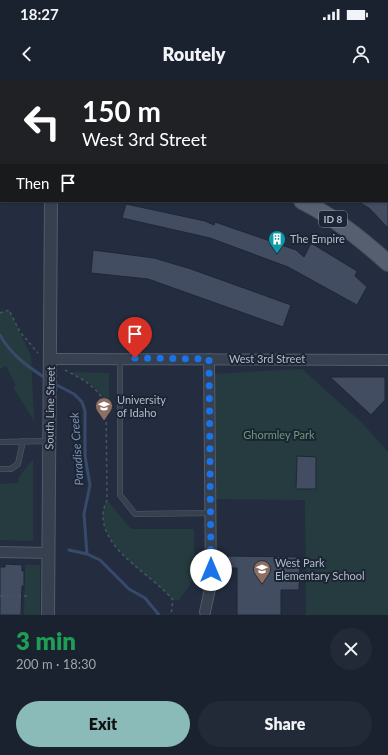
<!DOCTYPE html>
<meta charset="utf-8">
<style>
:root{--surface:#1a222f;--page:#232a37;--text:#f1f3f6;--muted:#9fa4aa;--line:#383f4b;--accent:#8bbbb9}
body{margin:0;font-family:Lato,sans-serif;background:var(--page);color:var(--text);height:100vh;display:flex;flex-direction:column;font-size:15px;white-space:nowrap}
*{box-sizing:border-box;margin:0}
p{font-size:13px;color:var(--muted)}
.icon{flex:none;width:22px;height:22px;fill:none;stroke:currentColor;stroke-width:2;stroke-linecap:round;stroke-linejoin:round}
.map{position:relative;height:535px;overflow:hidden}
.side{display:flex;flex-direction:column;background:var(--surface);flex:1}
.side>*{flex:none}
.guide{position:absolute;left:0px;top:0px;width:388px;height:122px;box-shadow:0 1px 3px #0004,0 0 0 1px var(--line);background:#202124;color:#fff;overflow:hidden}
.pin{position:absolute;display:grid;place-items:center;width:34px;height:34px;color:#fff;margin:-41px -17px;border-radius:50% 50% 50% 0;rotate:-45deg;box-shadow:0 0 4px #0007}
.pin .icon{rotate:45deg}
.me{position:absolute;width:44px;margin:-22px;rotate:0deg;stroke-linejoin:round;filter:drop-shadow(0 0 3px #0008)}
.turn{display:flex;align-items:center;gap:14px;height:84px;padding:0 16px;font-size:18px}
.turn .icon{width:52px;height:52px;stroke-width:2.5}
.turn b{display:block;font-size:28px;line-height:34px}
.then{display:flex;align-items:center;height:38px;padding:0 16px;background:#0003;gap:8px;font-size:15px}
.round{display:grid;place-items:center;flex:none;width:42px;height:42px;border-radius:21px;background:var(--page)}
.head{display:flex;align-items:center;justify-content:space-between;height:68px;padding:0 16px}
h1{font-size:24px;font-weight:800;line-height:30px;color:#1e9e55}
.button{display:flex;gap:8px;margin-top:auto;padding:8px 16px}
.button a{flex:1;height:46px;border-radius:24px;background:var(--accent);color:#111;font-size:16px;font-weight:800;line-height:46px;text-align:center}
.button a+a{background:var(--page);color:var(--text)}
.status{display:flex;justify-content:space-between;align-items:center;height:28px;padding:0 20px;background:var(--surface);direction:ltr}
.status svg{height:11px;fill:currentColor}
header{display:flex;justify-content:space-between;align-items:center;height:52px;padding:0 16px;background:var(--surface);font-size:18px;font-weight:800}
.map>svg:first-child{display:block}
.green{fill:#253b40}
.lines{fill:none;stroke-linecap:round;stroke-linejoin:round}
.stream{stroke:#384a69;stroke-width:3}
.building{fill:#424d61;stroke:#1e2736}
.service-casing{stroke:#525b6a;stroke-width:6}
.minor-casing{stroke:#525b6a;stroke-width:12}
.tertiary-casing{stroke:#525b6a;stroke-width:14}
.primary-casing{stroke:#404958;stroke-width:18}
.path{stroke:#43585d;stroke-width:1.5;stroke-dasharray:3 3;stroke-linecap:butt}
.service{stroke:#37404f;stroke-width:5}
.minor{stroke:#37404f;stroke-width:10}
.tertiary{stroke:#37404f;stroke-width:12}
.primary{stroke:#555f6f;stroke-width:16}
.route{stroke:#1a73e8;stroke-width:7;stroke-dasharray:0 12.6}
.labels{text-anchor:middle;stroke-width:4;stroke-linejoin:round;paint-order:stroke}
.shield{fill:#1c2534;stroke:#868e9d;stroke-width:1}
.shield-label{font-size:10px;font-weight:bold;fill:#b3bbca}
.poi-label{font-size:11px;fill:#b3bbca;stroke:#1c2534;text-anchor:start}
.street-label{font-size:11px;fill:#b3bbca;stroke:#1c2534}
.park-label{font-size:11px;fill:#699b77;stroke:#1c2534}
.water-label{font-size:12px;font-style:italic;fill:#7a8fb2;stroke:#1c2534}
</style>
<div class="status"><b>18:27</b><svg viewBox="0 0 49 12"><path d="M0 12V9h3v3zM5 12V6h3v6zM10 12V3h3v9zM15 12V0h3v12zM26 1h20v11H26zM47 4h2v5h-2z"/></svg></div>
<header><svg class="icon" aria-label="back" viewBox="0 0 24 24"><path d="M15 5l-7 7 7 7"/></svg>Routely<svg class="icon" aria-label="person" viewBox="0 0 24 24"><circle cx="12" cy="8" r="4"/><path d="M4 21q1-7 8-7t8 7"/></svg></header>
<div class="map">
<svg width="388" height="535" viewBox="0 0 388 535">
<rect width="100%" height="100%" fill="#232d3f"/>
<g class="green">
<path d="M9,230L31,276L34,341L13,307L16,306L6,286L0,289V233Z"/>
<path d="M302,289L362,343L388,372V535H306L305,420L210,419L209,294Z"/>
<path d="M70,292L109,293V319L103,318L93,306Z"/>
<path d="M33,379V461L0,460V404L18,403L19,397Z"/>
<path d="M107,420L131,449H194V495L190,505L179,520H173C152,494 103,472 103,435C103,430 105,424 107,420Z"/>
<path d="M25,485H40V535H24Z"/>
</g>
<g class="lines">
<g class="stream">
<path d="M0,255C11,275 28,287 47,299"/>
<path d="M53,303L74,314L82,322L85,331V376L90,405L84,434L87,474"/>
<path d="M69,470L87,474L100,480L129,509L145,518L159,535"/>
</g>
</g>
<g class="building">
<path d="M357,121H388V148L369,128Z"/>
<path d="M126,124L205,141L214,145L215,142L296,170L304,177L311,163L357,191L355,196L367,207L357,225L288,187L210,158L122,138Z"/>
<path d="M93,170L154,178L191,189L291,225L283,247L148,199L91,193Z"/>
<path d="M330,297H385V320L371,335Z"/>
<path d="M297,376L316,377V409H296Z"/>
<path d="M226,476L300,477L299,510H281V535H237V488H226Z"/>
<path d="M5,484L22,485V491H24V506H22L21,535H0V487H5Z"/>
</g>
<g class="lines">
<g class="service-casing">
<g id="service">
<path d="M101,0V1"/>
<path d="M375,0L376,1"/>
<path d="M387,3H388"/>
<path d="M0,40H1"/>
<path d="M120,278V415L135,434L210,433"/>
<path d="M0,362L49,361"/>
<path d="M0,389H11L18,384L23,361"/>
</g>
</g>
<g class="minor-casing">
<g id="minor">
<path d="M51,279L388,280"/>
<path d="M0,472L48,473"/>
<path d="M205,532L211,504L209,279"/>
</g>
</g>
<g class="tertiary-casing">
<g id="tertiary">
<path d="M52,1V0"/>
<path d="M48,535L51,121"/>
</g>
</g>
<g class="primary-casing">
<g id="primary">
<path d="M0,112H1"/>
<path d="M302,121C334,137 361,159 388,183"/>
</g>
</g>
<g class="path">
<path d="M0,233L9,230L20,252L38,273"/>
<path d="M65,290C82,299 98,307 106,325L107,420C105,424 103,430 103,435C103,472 152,494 173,520L171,535"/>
<path d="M0,516H27"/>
</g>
<use href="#service" class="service"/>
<use href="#minor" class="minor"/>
<use href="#tertiary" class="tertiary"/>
<use href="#primary" class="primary"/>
</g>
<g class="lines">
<path class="route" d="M135,278L209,279L211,490"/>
</g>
<defs>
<g id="building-pin" transform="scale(0.9)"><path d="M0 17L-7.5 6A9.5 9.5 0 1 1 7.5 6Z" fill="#0f9aa8" stroke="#1c2534"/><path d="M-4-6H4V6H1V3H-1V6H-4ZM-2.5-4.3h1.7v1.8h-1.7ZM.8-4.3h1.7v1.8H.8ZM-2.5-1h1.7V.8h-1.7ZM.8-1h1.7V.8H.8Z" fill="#fff"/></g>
<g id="university-pin" transform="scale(0.9)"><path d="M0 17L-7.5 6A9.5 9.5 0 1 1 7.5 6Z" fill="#8d6e63" stroke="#1c2534"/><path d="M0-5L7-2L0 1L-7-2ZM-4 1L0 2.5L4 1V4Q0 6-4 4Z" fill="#fff"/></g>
<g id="school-pin" transform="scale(0.9)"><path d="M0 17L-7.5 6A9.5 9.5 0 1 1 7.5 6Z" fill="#8d6e63" stroke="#1c2534"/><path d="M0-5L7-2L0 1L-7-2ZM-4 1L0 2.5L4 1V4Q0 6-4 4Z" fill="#fff"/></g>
</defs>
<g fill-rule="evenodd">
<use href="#building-pin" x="277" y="159"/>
<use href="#university-pin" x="104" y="326"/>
<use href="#school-pin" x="262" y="489"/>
</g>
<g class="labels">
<rect class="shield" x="319" y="131" width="28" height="16" rx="3"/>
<g class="shield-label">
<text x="333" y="143">ID 8</text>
</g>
<g class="poi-label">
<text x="290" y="163">The Empire</text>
<text x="117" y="324">University<tspan x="117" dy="13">of Idaho</tspan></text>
<text x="275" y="487">West Park<tspan x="275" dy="13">Elementary School</tspan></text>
</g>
<g class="street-label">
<text x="267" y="283">West 3rd Street</text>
<text transform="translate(50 328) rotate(-89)" y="4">South Line Street</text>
</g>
<g class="park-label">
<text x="279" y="359">Ghormley Park</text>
</g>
<g class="water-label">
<text transform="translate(77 369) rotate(-94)" y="4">Paradise Creek</text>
</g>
</g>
</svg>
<div class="pin" style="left:135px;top:278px;background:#d93025"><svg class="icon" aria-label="arrive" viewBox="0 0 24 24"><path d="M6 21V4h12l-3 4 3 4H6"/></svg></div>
<svg class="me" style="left:211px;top:490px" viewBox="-20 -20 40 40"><circle r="19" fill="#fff"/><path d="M0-13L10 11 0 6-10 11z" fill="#1a73e8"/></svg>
<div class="guide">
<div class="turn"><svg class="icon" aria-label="left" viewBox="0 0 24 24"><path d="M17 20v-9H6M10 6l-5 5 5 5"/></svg><div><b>150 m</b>West 3rd Street</div></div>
<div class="then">Then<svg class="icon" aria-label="arrive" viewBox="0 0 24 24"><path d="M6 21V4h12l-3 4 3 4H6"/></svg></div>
</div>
</div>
<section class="side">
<div class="head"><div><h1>3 min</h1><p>200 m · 18:30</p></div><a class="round"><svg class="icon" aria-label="close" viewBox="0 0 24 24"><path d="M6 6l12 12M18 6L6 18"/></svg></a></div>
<div class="button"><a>Exit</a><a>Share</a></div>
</section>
